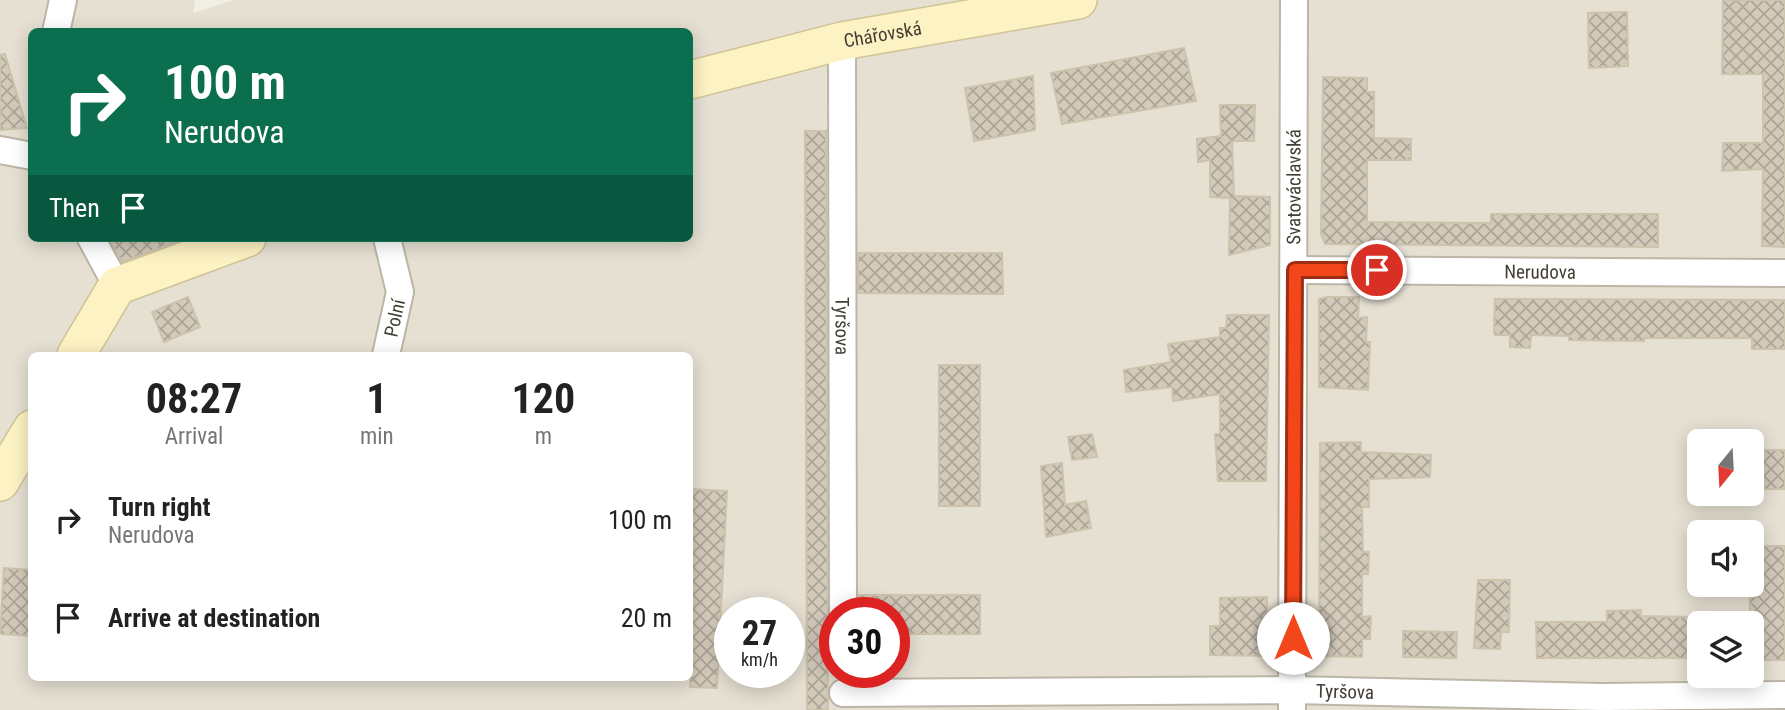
<!DOCTYPE html>
<meta charset="utf-8">
<style>
:root{--surface:#fff;--page:#f6f6f6;--text:#222;--muted:#767676}
body{margin:0;font-family:"Roboto Condensed",sans-serif;background:var(--page);color:var(--text);height:100vh;display:flex;flex-direction:column;font-size:26px;white-space:nowrap}
*{box-sizing:border-box;margin:0}
p{font-size:23px;color:var(--muted)}
.icon{flex:none;width:38px;height:38px;fill:none;stroke:currentColor;stroke-width:2;stroke-linecap:round;stroke-linejoin:round}
.map{position:relative;flex:1;overflow:hidden}
.panel{position:absolute;left:28px;top:352px;width:665px;height:329px;display:flex;flex-direction:column;background:var(--surface);border-radius:10px;box-shadow:0 4px 18px #0003}
.panel>*{flex:none}
.top-card{position:absolute;left:28px;top:28px;width:665px;height:214px;border-radius:10px;box-shadow:0 4px 18px #0003;background:#0b6e4f;color:#fff;overflow:hidden}
.needle{width:46px;rotate:198deg}
.buttons{position:absolute;left:1687px;top:429px;display:grid;gap:14px}
.buttons a{display:grid;place-items:center;width:77px;height:77px;border-radius:10px;background:var(--surface);box-shadow:0 4px 18px #0003;font-size:35px}
.speed{position:absolute;left:714px;top:597px;display:flex;gap:14px;font-size:35px;font-weight:700;text-align:center}
.speed>*{display:grid;place-content:center;width:91px;height:91px;border-radius:50%;background:var(--surface);box-shadow:0 4px 18px #0003;line-height:1}
.speed small{font-size:18px;font-weight:400}
.speed .limit{border:10px solid #d22;background:#fff;color:#111}
.pin{position:absolute;display:grid;place-items:center;width:60px;height:60px;color:#fff;margin:-30px;border:4px solid #fff;border-radius:50%;box-shadow:0 2px 7px #0007}
.me{position:absolute;width:77px;margin:-38px;rotate:0deg;stroke-linejoin:round;filter:drop-shadow(0 0 5px #0008)}
.turn{display:flex;align-items:center;gap:24px;height:147px;padding:0 21px;font-size:32px}
.turn .icon{width:91px;height:91px;stroke-width:2.5}
.turn b{display:block;font-size:49px;line-height:60px}
.then{display:flex;align-items:center;height:66px;padding:0 21px;background:#0003;gap:14px;font-size:26px}
.eta{display:flex;justify-content:space-evenly;align-items:center;height:119px;text-align:center}
.eta b{font-size:42px;font-weight:700;line-height:49px}
ul{padding:0;list-style:none}
li{display:flex;align-items:center;gap:21px;height:98px;padding:0 21px}
li div{flex:1}
li b{display:block;font-size:26px}
li em{font-style:normal}
.map>svg:first-child{display:block}
.residential{fill:#e5e0d2;fill-rule:evenodd}
.building{fill:url(#building-cross-hatch);stroke:#cdc3ad;stroke-width:2}
.lines{fill:none;stroke-linecap:round;stroke-linejoin:round}
.street-casing{stroke:#bcb6a7;stroke-width:30}
.secondary-casing{stroke:#d0c395;stroke-width:40}
.street{stroke:#fff;stroke-width:26}
.secondary{stroke:#fdf2c3;stroke-width:37}
.route-casing{stroke:#9e2e11;stroke-width:18}
.route{stroke:#f3461a;stroke-width:12}
.labels{text-anchor:middle;stroke-width:5;stroke-linejoin:round;paint-order:stroke}
.street-label{font-size:19px;fill:#433e34;stroke:#fff}
</style>
<div class="map">
<svg width="1785" height="710" viewBox="0 0 1785 710">
<defs>
<pattern id="building-cross-hatch" width="8" height="8" patternUnits="userSpaceOnUse" patternTransform="scale(1.75)"><rect width="8" height="8" fill="#d3caba"/><path d="M0 0l8 8M0 8l8-8" fill="none" stroke="#ada598"/></pattern>
</defs>
<rect width="100%" height="100%" fill="#f1eee4"/>
<path class="residential" d="M0,0H195L193,13L234,0H1785V710H0ZM32,32H690V238H32ZM32,355H690V677H32ZM1699,441H1752V494H1699ZM1699,532H1752V584H1699ZM730,612H789V672H730ZM835,612H894V672H835ZM1699,623H1752V676H1699Z"/>
<g class="building">
<path d="M1723,0H1785V247L1762,246L1763,169L1722,171L1723,143H1763V74H1722Z"/>
<path d="M1627,12L1628,66L1589,68L1588,13Z"/>
<path d="M1184,48L1196,101L1062,124L1051,73Z"/>
<path d="M5,54L27,128L0,130V55Z"/>
<path d="M1033,76L1035,130L974,141L965,88Z"/>
<path d="M1323,77L1367,78V92H1374V138L1411,139V160H1367V222L1491,223V214H1658V247L1325,244L1321,234Z"/>
<path d="M1220,105H1255L1254,141H1232L1234,196L1270,197V245L1229,255L1230,198L1210,197V160L1198,162L1197,139L1221,136Z"/>
<path d="M805,131H826L828,710H807Z"/>
<path d="M109,238H186L122,262Z"/>
<path d="M858,253H1002L1003,294L858,293Z"/>
<path d="M188,297L200,327L164,342L152,312Z"/>
<path d="M1327,297H1359L1358,318L1367,317L1366,342H1370L1368,390L1319,387V299Z"/>
<path d="M1495,299L1785,300V349H1752V338H1644V341L1569,340V336L1531,335L1530,348L1510,347V335H1495L1494,332Z"/>
<path d="M1227,315H1269L1266,481H1218L1215,434H1220V394L1173,401L1172,387L1126,392L1124,370L1171,362L1168,344L1220,337V328H1226Z"/>
<rect x="939" y="365" width="41" height="141"/>
<path d="M1092,434L1097,457L1072,460L1068,437Z"/>
<path d="M1361,442V452L1431,455L1430,477L1369,479V507H1362L1363,552H1369L1368,574H1362V617L1371,616L1370,639H1362V657L1319,656L1320,443Z"/>
<rect x="1756" y="450" width="29" height="39"/>
<path d="M1062,463L1065,505L1086,501L1091,528L1046,537L1041,466Z"/>
<path d="M690,489L727,491L717,688L690,687Z"/>
<path d="M1754,546H1785V660H1752L1749,588H1752Z"/>
<path d="M4,568L32,570V636L0,634Z"/>
<path d="M1478,580H1510L1509,632H1501L1500,649L1474,648Z"/>
<path d="M859,595H980V634H894V612H859Z"/>
<path d="M1267,597V630H1262L1269,656L1210,655V626H1220V598Z"/>
<path d="M1641,610L1640,616L1693,617V658H1537L1536,622H1607V611Z"/>
<path d="M1403,631L1457,632L1456,658L1403,657Z"/>
</g>
<g class="lines">
<g class="street-casing">
<g id="street">
<path d="M56,32L63,0"/>
<path id="s1" d="M842,41L843,612"/>
<path d="M0,150L32,156"/>
<path d="M91,238L117,286"/>
<path id="s2" d="M1295,270L1785,273"/>
<path id="s3" d="M386,355L400,292L387,238"/>
<path id="s4" d="M843,693L1292,690L1602,697L1785,695"/>
<path id="s5" d="M1292,710L1294,0"/>
</g>
</g>
<g class="secondary-casing">
<g id="secondary">
<path id="s6" d="M690,80L842,41L1078,0"/>
<path d="M76,355L117,286L247,238"/>
<path d="M0,482L32,429"/>
</g>
</g>
<use href="#street" class="street"/>
<use href="#secondary" class="secondary"/>
</g>
<g class="lines">
<g class="route-casing">
<path id="route" d="M1293,638L1295,270H1377"/>
</g>
<use href="#route" class="route"/>
</g>
<g class="labels">
<g class="street-label">
<text dy="7" stroke="none"><textPath href="#s6" startOffset="198">Chářovská</textPath></text>
<text dy="7" stroke="none"><textPath href="#s5" startOffset="523">Svatováclavská</textPath></text>
<text dy="7" stroke="none"><textPath href="#s2" startOffset="245">Nerudova</textPath></text>
<text dy="7" stroke="none"><textPath href="#s3" startOffset="38">Polní</textPath></text>
<text dy="7" stroke="none"><textPath href="#s1" startOffset="285">Tyršova</textPath></text>
<text dy="7" stroke="none"><textPath href="#s4" startOffset="502">Tyršova</textPath></text>
</g>
</g>
</svg>
<div class="buttons">
<a><svg class="needle" viewBox="-14 -14 28 28"><path d="M0-13l5 13h-10z" fill="#e53935"/><path d="M0 13l5-13h-10z" fill="#767676"/></svg></a>
<a><svg class="icon" aria-label="sound" viewBox="0 0 24 24"><path d="M4 9h4l5-4v14l-5-4H4zM17 9q2 3 0 6"/></svg></a>
<a><svg class="icon" aria-label="layers" viewBox="0 0 24 24"><path d="M12 4l9 5-9 5-9-5zM3 14l9 5 9-5"/></svg></a>
</div>
<div class="speed"><div>27<small>km/h</small></div><div class="limit">30</div></div>
<div class="pin" style="left:1377px;top:270px;background:#d93025"><svg class="icon" aria-label="arrive" viewBox="0 0 24 24"><path d="M6 21V4h12l-3 4 3 4H6"/></svg></div>
<svg class="me" style="left:1293px;top:638px" viewBox="-20 -20 40 40"><circle r="19" fill="#fff"/><path d="M0-13L10 11 0 6-10 11z" fill="#f3461a"/></svg>
<div class="top-card">
<div class="turn"><svg class="icon" aria-label="right" viewBox="0 0 24 24"><path d="M7 20v-9h11M14 6l5 5-5 5"/></svg><div><b>100 m</b>Nerudova</div></div>
<div class="then">Then<svg class="icon" aria-label="arrive" viewBox="0 0 24 24"><path d="M6 21V4h12l-3 4 3 4H6"/></svg></div>
</div>
<section class="panel">
<div class="eta">
<div><b>08:27</b><p>Arrival</p></div>
<div><b>1</b><p>min</p></div>
<div><b>120</b><p>m</p></div>
</div>
<ul>
<li><svg class="icon" aria-label="right" viewBox="0 0 24 24"><path d="M7 20v-9h11M14 6l5 5-5 5"/></svg><div><b>Turn right</b><p>Nerudova</p></div><em>100 m</em></li>
<li><svg class="icon" aria-label="arrive" viewBox="0 0 24 24"><path d="M6 21V4h12l-3 4 3 4H6"/></svg><div><b>Arrive at destination</b></div><em>20 m</em></li>
</ul>
</section>
</div>
